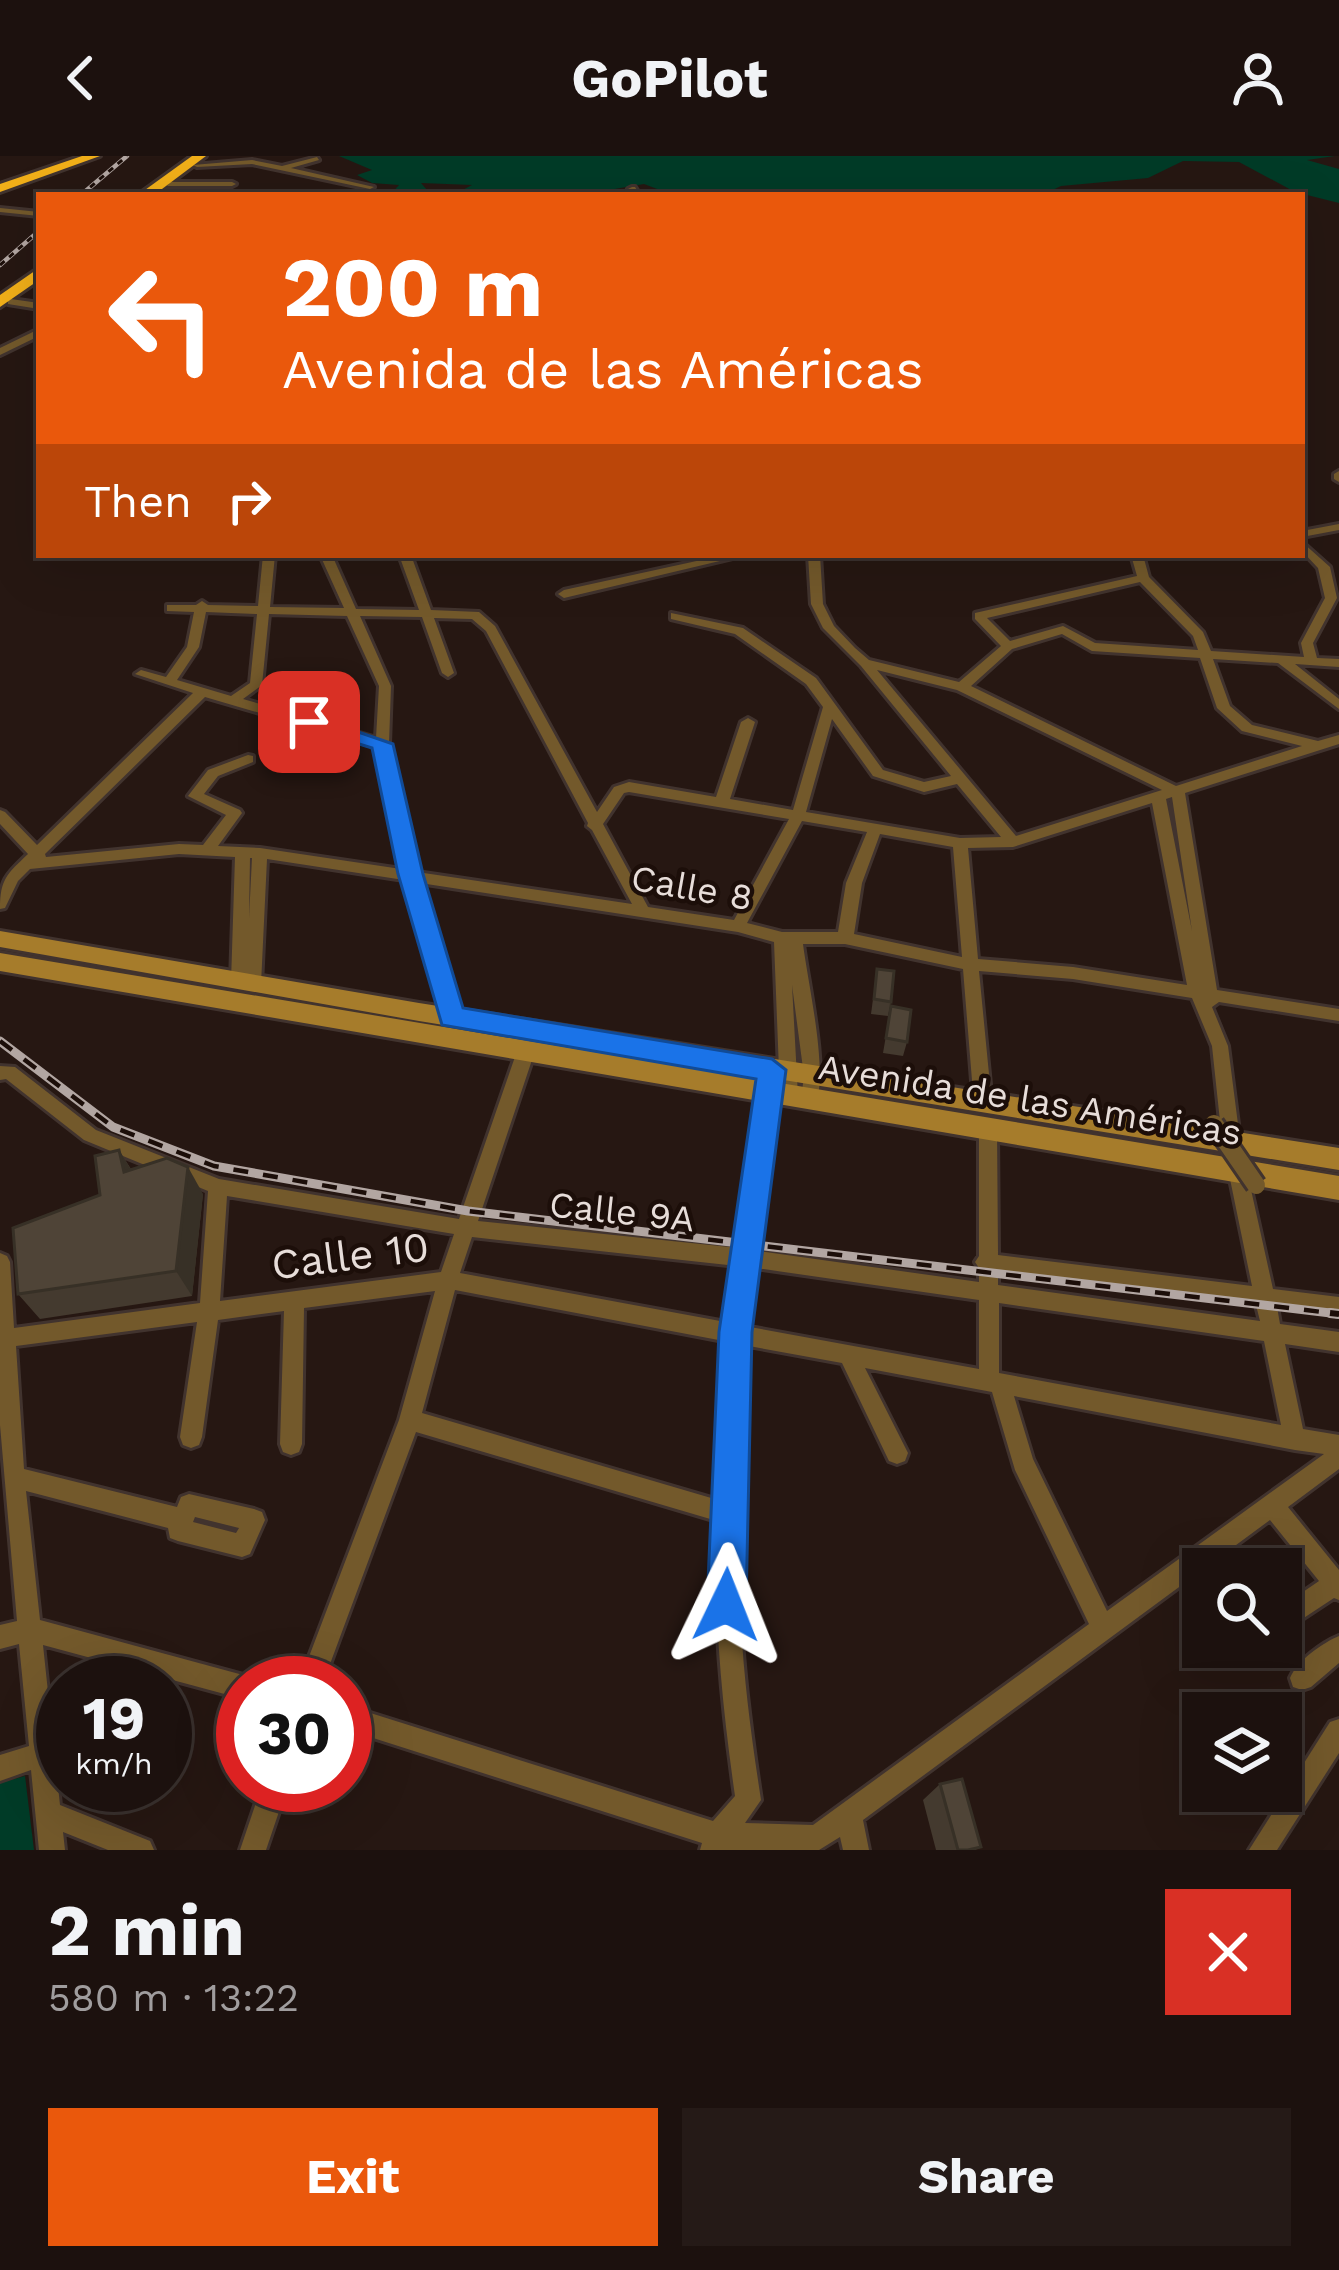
<!DOCTYPE html>
<meta charset="utf-8">
<style>
:root{--surface:#1c110e;--page:#251a17;--text:#f1f3f6;--muted:#a09d9e;--line:#3a312e;--accent:#ea580c}
body{margin:0;font-family:"Work Sans",sans-serif;background:var(--page);color:var(--text);height:100vh;display:flex;flex-direction:column;font-size:45px;white-space:nowrap}
*{box-sizing:border-box;margin:0}
p{font-size:39px;color:var(--muted)}
.icon{flex:none;width:66px;height:66px;fill:none;stroke:currentColor;stroke-width:2;stroke-linecap:round;stroke-linejoin:round}
.map{position:relative;height:1694px;overflow:hidden}
.side{display:flex;flex-direction:column;background:var(--surface);flex:1}
.side>*{flex:none}
.top-card{position:absolute;left:36px;top:36px;width:1269px;height:366px;border-radius:0px;box-shadow:0 12px 48px #0002,0 0 0 3px var(--line);background:#ea580c;color:#fff;overflow:hidden}
.buttons{position:absolute;left:1182px;top:1392px;display:grid;gap:24px}
.buttons a{display:grid;place-items:center;width:120px;height:120px;border-radius:0px;background:var(--surface);box-shadow:0 12px 48px #0002,0 0 0 3px var(--line);font-size:60px}
.speed{position:absolute;left:36px;top:1500px;display:flex;gap:24px;font-size:60px;font-weight:700;text-align:center}
.speed>*{display:grid;place-content:center;width:156px;height:156px;border-radius:50%;background:var(--surface);box-shadow:0 12px 48px #0002,0 0 0 3px var(--line);line-height:1}
.speed small{font-size:30px;font-weight:400}
.speed .limit{border:18px solid #d22;background:#fff;color:#111}
.pin{position:absolute;display:grid;place-items:center;width:102px;height:102px;color:#fff;margin:-51px;border-radius:24px;box-shadow:0 6px 18px #0006}
.me{position:absolute;width:132px;margin:-66px;rotate:2deg;stroke-linejoin:round;filter:drop-shadow(0 0 9px #0008)}
.turn{display:flex;align-items:center;gap:42px;height:252px;padding:0 48px;font-size:54px}
.turn .icon{width:156px;height:156px;stroke-width:2.5}
.turn b{display:block;font-size:84px;line-height:102px}
.then{display:flex;align-items:center;height:114px;padding:0 48px;background:#0003;gap:24px;font-size:45px}
.round{display:grid;place-items:center;flex:none;width:126px;height:126px;border-radius:0px;background:var(--page)}
.head{display:flex;align-items:center;justify-content:space-between;height:204px;padding:0 48px}
h1{font-size:72px;font-weight:700;line-height:90px}
.cta{display:flex;gap:24px;margin-top:auto;padding:24px 48px}
.cta a{flex:1;height:138px;border-radius:0px;background:var(--accent);color:#fff;font-size:48px;font-weight:700;line-height:138px;text-align:center}
.cta a+a{background:var(--page);color:var(--text)}
header{display:flex;justify-content:space-between;align-items:center;height:156px;padding:0 48px;background:var(--surface);font-size:54px;font-weight:700}
.map>svg:first-child{display:block}
.green{fill:#003b27}
.lines{fill:none;stroke-linecap:round;stroke-linejoin:round}
.street-casing{stroke:#41332e;stroke-width:6}
.secondary-casing{stroke:#41332e;stroke-width:6}
.highway-casing{stroke:#41332e;stroke-width:6}
.street{fill:#73592b;fill-rule:evenodd}
.secondary{fill:#a67c2b;fill-rule:evenodd}
.highway{fill:#f1af19;fill-rule:evenodd}
.rail-far2-casing{stroke:#b2a6a2;stroke-width:4.5}
.rail-far1-casing{stroke:#b2a6a2;stroke-width:9}
.rail-casing{stroke:#b2a6a2;stroke-width:10}
.rail-far2{stroke:#1c0e09;stroke-width:3;stroke-dasharray:6;stroke-linecap:butt}
.rail-far1{stroke:#1c0e09;stroke-width:4.5;stroke-dasharray:15;stroke-linecap:butt}
.rail{stroke:#1c0e09;stroke-width:6;stroke-dasharray:18;stroke-linecap:butt}
.street-bridge-casing{stroke:#41332e;stroke-width:24;stroke-linecap:butt}
.street-bridge{stroke:#73592b;stroke-width:18}
.wall{fill:#443a2f}
.shaded-wall{fill:#373026}
.building{fill:#4f4437;stroke:#373026;stroke-width:3}
.route{fill:#1a73e8;stroke:#114b97;stroke-width:3}
.labels{text-anchor:middle;stroke-width:9;stroke-linejoin:round;paint-order:stroke}
.street-label{font-size:36px;fill:#e7ddd9;stroke:#1c0e09}
.near-street-label{font-size:42px;fill:#e7ddd9;stroke:#1c0e09}
</style>
<header><svg class="icon" aria-label="back" viewBox="0 0 24 24"><path d="M15 5l-7 7 7 7"/></svg>GoPilot<svg class="icon" aria-label="person" viewBox="0 0 24 24"><circle cx="12" cy="8" r="4"/><path d="M4 21q1-7 8-7t8 7"/></svg></header>
<div class="map">
<svg width="1339" height="1694" viewBox="0 0 1339 1694">
<rect width="100%" height="100%" fill="#261712"/>
<g class="green">
<path d="M339,0H1335L1307,4L1339,13V47L1295,36L1239,6L1183,5L1148,22L1061,30L1042,39H673L644,28L579,39H464L455,38L472,29L421,27L427,34L424,39H390L399,29L372,27L357,19L372,14Z"/>
<path d="M25,1620L34,1694H0V1627Z"/>
</g>
<g class="lines">
<g class="street-casing">
<g id="street">
<path d="M317,1L319,4L291,12L374,31L370,33L252,8L197,11L193,9L252,4L282,10Z"/>
<path d="M170,26H232L236,28L232,30H167Z"/>
<path d="M632,31H635L640,39H632L628,33Z"/>
<path d="M0,52L39,56V60L0,56Z"/>
<path d="M11,143L39,147V153L8,148V144Z"/>
<path d="M39,173V180L0,199V192Z"/>
<path d="M1339,315V326L1334,323V318Z"/>
<path d="M1339,368V374L1302,381V375Z"/>
<path d="M1302,386L1330,411L1337,442L1313,487L1317,502L1339,503V511L1295,508L1339,543V553L1278,507L1213,503L1230,550L1252,569L1318,585L1339,579V588L1185,637L1217,834L1339,853V865L1219,846L1212,851L1228,890L1240,984L1273,1133L1339,1141V1159L1277,1151L1280,1168L1339,1176V1196L1285,1188L1303,1273L1339,1279V1313L1288,1351L1339,1414V1444L1334,1442L1281,1477V1451L1319,1425L1270,1364L863,1664L869,1694H843L840,1681L819,1694H700L702,1687L345,1573V1549L713,1665L735,1640C722,1549 713,1458 717,1365L416,1276L323,1527H299L399,1264L435,1135L304,1152L302,1288L299,1296L291,1299L283,1296L280,1288L284,1155L218,1164L202,1281L199,1289L191,1292L183,1289L180,1281L197,1166L16,1190L24,1313L177,1351L181,1341L189,1338L254,1353L262,1356L265,1364L250,1398L242,1401L178,1385L170,1382L168,1372L26,1335L40,1464L243,1519L252,1522L253,1527H243V1543L43,1489L60,1649L150,1685L154,1694H108L63,1676L65,1694H39L31,1614L0,1625V1599L29,1590L19,1488L0,1493V1469L17,1465L0,1269V1097L7,1100L10,1106L14,1172L200,1147L208,1035L84,984L6,923L0,924V910L15,911L96,974L219,1023L459,1063L517,895L520,890H532L535,895L478,1065L739,1092L761,927L764,922H776L779,927L758,1095L979,1126V1112L975,1106L979,1100V974L982,969L988,967L994,969L997,974L998,1099L1252,1130L1222,984L1212,890L1192,842L1073,823L979,815L992,949L989,954L983,956L977,954L974,949L963,813L845,788H803C808,828 828,913 816,948L810,950L804,948L801,943L804,920L792,829L798,940L795,945L789,947L783,945L780,940L774,786L738,776L420,727L460,861L458,866H446L444,861L404,724L267,703L261,828L253,834L245,829L239,832L233,830L231,826L235,701L179,698L30,713L18,725L5,752L0,753C0,723 7,718 28,698L0,668V654L5,656L37,689L193,537L135,518L141,514L166,521L187,491L194,456L167,455V449H196L202,445L208,449L258,450L263,399H275L270,451L344,452L320,399H332L356,453L419,454L399,399H411L431,454L479,456L495,470L597,656L614,631L629,626L716,641L741,566L748,562L755,566L730,643L793,654L823,551L806,528L735,478L671,463V457L743,472L816,522L883,614L924,626L951,620L861,510L823,472L811,448L808,399H820L823,448L834,470L855,492L869,504L959,526L1001,490L975,463V457L1137,420L1131,399H1143L1149,421L1203,476L1211,495L1304,501L1301,487L1325,442L1318,412L1302,395ZM1140,426L1193,480L1198,494L1095,487L1063,470L1010,485L987,462ZM206,456L257,458L250,527L231,540L177,524L199,491ZM269,458L347,460L379,530L376,582L243,543L262,529ZM360,460L422,461L442,517L448,521L454,517L434,462L472,463L486,475L588,667L587,670L592,674L632,748L417,716L389,588L391,530ZM1062,478L1092,495L1200,502L1217,552L1242,575L1302,590L1176,630L971,530L1012,493ZM877,514L957,534L1162,634L1016,680ZM205,541L376,591L401,713L260,692L218,690L242,657L240,654L204,638L218,620L253,606V600L248,599L208,614L188,640L226,659L203,689L179,688L46,701L45,698ZM832,563L873,620L924,636L957,628L1001,681L960,682L806,656ZM629,636L789,663L734,764L648,751L603,668L624,637ZM1172,641L1192,775L1166,643ZM1152,647L1187,829L1073,811L978,803L968,692L1013,691ZM802,665L867,676L846,727L838,776H782L747,767ZM880,678L953,691L962,801L854,778L862,727ZM250,702H252L249,762ZM227,1040L454,1078L441,1116L220,1145ZM472,1081L737,1110L731,1167L460,1117ZM756,1112L979,1144V1213L750,1171ZM998,1116L1256,1149L1260,1165L998,1129ZM455,1134L729,1186L718,1344L422,1257ZM999,1147L1264,1185L1281,1269L999,1217ZM749,1190L842,1207L889,1305L897,1308L905,1305L908,1297L865,1212L992,1236L1015,1314L1089,1468L813,1669L745,1667L761,1644C752,1585 744,1527 741,1468C735,1376 740,1282 749,1190ZM1014,1240L1295,1294L1324,1298L1107,1455L1033,1303ZM195,1361L239,1372L236,1377L193,1366Z"/>
<path d="M724,399H745L564,442L558,438L564,434Z"/>
<path d="M1339,1480V1507L1311,1531L1302,1534L1293,1531L1290,1522C1297,1505 1322,1487 1339,1480Z"/>
<path d="M1339,1563V1597L1277,1694H1249L1330,1566Z"/>
<path d="M262,1629H288L266,1694H240Z"/>
</g>
</g>
<g class="secondary-casing">
<g id="secondary">
<path d="M0,775L419,847L1339,992V1014L419,865L0,791Z"/>
<path d="M0,797L1339,1020V1044L0,815Z"/>
</g>
</g>
<g class="highway-casing">
<g id="highway">
<path d="M82,0H100L0,36V28Z"/>
<path d="M192,0H206L154,39H138Z"/>
<path d="M39,112V124L0,151V139Z"/>
</g>
</g>
<use href="#street" class="street"/>
<use href="#secondary" class="secondary"/>
<use href="#highway" class="highway"/>
<g class="rail-far2-casing">
<g id="rail-far2">
<path d="M81,39L127,0"/>
<path d="M0,109L39,75"/>
</g>
</g>
<g class="rail-far1-casing">
<path id="rail-far1" d="M0,885L113,971L214,1010L468,1055L1339,1158"/>
</g>
<g class="rail-casing">
<path id="rail" d="M1330,1157L1339,1158"/>
</g>
<use href="#rail-far2" class="rail-far2"/>
<use href="#rail-far1" class="rail-far1"/>
<use href="#rail" class="rail"/>
<g class="street-bridge-casing">
<path id="street-bridge" d="M1214,968L1256,1029"/>
</g>
<use href="#street-bridge" class="street-bridge"/>
</g>
<g class="wall">
<path d="M877,813L891,846L888,860L871,858Z"/>
<path d="M891,850L907,886L903,900L883,897Z"/>
<path d="M119,994L131,1013L203,1038L192,1140L40,1163L18,1138L100,1039Z"/>
<path d="M940,1628L981,1691L975,1694H936L923,1644Z"/>
</g>
<g class="shaded-wall">
<path d="M119,994L136,1022L124,1016Z"/>
<path d="M188,1011L203,1038L192,1140L176,1115Z"/>
</g>
<g class="building">
<path d="M877,813L894,815L891,846L874,843Z"/>
<path d="M891,850L911,854L907,886L886,882Z"/>
<path d="M119,994L124,1016L167,1002L188,1011L176,1115L18,1138L13,1072L100,1039L95,1000Z"/>
<path d="M962,1623L981,1691L968,1694H958L940,1628Z"/>
</g>
<path class="route" d="M309,559L393,588L423,718L463,852L772,903L786,914L752,1176L746,1449L740,1463L726,1469L713,1463L707,1449L719,1176L756,923L442,869L398,718L372,592L301,570V561Z"/>
<g class="labels">
<g class="street-label">
<text transform="translate(692 731) rotate(10)" y="13">Calle 8</text>
<text transform="translate(1030 943) rotate(9)" y="13">Avenida de las Américas</text>
<text transform="translate(622 1055) rotate(6)" y="13">Calle 9A</text>
</g>
<g class="near-street-label">
<text transform="translate(350 1099) rotate(-7)" y="15">Calle 10</text>
</g>
</g>
</svg>
<div class="buttons">
<a><svg class="icon" aria-label="search" viewBox="0 0 24 24"><circle cx="10" cy="10" r="6"/><path d="M15 15l6 6"/></svg></a>
<a><svg class="icon" aria-label="layers" viewBox="0 0 24 24"><path d="M12 4l9 5-9 5-9-5zM3 14l9 5 9-5"/></svg></a>
</div>
<div class="speed"><div>19<small>km/h</small></div><div class="limit">30</div></div>
<div class="pin" style="left:309px;top:566px;background:#d93025"><svg class="icon" aria-label="arrive" viewBox="0 0 24 24"><path d="M6 21V4h12l-3 4 3 4H6"/></svg></div>
<svg class="me" style="left:726px;top:1449px" viewBox="-20 -20 40 40"><path d="M0-17L14 15 0 8-14 15z" fill="#1a73e8" stroke="#fff" stroke-width="4"/></svg>
<div class="top-card">
<div class="turn"><svg class="icon" aria-label="left" viewBox="0 0 24 24"><path d="M17 20v-9H6M10 6l-5 5 5 5"/></svg><div><b>200 m</b>Avenida de las Américas</div></div>
<div class="then">Then<svg class="icon" aria-label="right" viewBox="0 0 24 24"><path d="M7 20v-9h11M14 6l5 5-5 5"/></svg></div>
</div>
</div>
<section class="side">
<div class="head"><div><h1>2 min</h1><p>580 m · 13:22</p></div><a class="round" style="background:#d93025;color:#fff"><svg class="icon" aria-label="close" viewBox="0 0 24 24"><path d="M6 6l12 12M18 6L6 18"/></svg></a></div>
<div class="cta"><a>Exit</a><a>Share</a></div>
</section>
